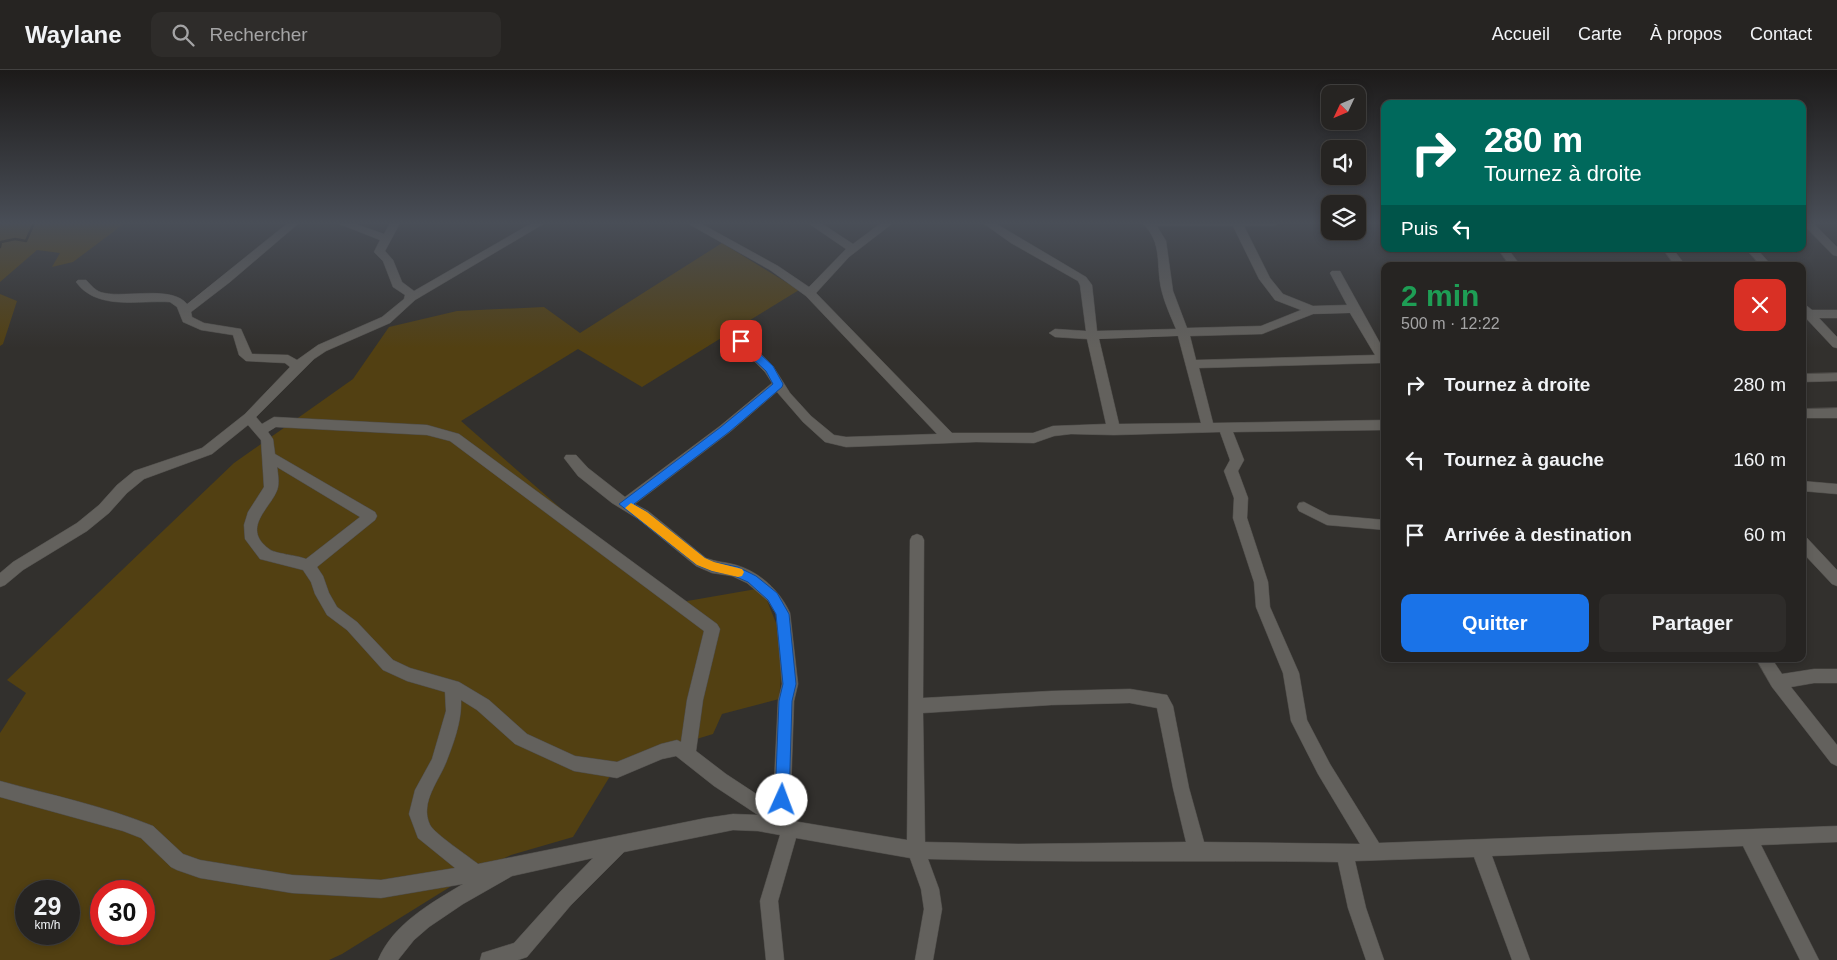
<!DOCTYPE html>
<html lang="fr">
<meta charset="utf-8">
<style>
:root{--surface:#262422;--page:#2e2c2a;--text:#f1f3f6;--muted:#a4a4a5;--line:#424140;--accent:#1a73e8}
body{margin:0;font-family:Arial,sans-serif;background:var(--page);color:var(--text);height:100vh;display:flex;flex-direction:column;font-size:19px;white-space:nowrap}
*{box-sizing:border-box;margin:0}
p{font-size:16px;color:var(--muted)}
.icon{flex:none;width:28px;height:28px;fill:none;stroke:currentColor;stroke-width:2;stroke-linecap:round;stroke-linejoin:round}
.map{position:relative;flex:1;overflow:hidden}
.details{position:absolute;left:1381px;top:192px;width:425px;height:400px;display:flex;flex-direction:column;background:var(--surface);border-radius:10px;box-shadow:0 2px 8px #0003,0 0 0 1px var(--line)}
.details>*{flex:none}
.hud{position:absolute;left:1381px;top:30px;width:425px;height:152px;border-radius:10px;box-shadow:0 2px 8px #0003,0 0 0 1px var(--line);background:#00695c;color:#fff;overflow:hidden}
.needle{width:32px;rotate:226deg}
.fabs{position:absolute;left:1321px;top:15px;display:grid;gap:10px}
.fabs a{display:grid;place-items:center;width:45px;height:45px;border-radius:10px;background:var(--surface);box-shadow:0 2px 8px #0003,0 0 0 1px var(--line);font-size:25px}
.speed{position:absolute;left:15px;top:810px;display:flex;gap:10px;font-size:25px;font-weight:700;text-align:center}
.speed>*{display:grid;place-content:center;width:65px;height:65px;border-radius:50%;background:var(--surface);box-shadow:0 2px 8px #0003,0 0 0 1px var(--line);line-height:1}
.speed small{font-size:12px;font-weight:400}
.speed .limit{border:8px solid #d22;background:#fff;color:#111}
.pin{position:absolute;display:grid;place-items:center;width:42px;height:42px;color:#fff;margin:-21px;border-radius:10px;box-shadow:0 2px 8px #0006}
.me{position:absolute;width:55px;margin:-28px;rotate:2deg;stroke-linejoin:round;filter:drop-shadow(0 0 4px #0008)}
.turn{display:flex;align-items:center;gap:18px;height:105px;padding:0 20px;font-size:22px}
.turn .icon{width:65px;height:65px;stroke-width:2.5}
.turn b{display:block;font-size:35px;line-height:42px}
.then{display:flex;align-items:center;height:48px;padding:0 20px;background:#0003;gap:10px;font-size:19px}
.round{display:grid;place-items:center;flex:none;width:52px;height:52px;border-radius:10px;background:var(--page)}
.headline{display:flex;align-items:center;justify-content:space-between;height:85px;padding:0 20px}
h1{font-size:30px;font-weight:600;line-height:38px;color:#1e9e55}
.cta{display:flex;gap:10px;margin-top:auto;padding:10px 20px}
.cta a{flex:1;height:58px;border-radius:10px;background:var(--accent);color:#fff;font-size:20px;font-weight:600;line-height:58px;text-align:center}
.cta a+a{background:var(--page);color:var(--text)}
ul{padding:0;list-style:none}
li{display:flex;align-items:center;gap:15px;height:75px;padding:0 20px}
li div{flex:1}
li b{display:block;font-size:19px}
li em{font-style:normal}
header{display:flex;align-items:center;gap:30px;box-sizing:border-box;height:70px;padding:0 25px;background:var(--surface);border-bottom:1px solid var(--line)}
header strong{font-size:24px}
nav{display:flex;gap:28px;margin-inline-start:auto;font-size:18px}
.search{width:350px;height:45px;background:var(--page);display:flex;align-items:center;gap:12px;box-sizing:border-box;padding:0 18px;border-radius:10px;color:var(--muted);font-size:19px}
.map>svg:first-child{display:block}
.green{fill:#524012;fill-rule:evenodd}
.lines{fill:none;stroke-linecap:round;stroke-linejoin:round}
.stream{stroke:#201600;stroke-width:2.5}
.minor-casing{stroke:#4e4c49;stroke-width:1}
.minor{fill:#63615d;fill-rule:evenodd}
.route{fill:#1a73e8;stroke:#114b97}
.slow{fill:#f59e0b}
</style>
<header>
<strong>Waylane</strong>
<div class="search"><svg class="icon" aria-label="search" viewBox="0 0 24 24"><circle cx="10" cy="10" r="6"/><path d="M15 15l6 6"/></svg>Rechercher</div>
<nav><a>Accueil</a><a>Carte</a><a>À propos</a><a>Contact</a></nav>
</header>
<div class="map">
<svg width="1837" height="890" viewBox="0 0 1837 890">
<rect width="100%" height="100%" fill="#32302d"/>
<g class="green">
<path d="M0,153H125L73,192L52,197L60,183L37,180L0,212Z"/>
<path d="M722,173L799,220L642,317L578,279L461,351L670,534L762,518L784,573L779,629L722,644L713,664L618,693L573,767L511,785L474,802L342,884L329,890H0V663L26,623L7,610L234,393L353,309L389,257L457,241L544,237L580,263ZM26,821H69V864H26ZM101,821H144V864H101Z"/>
<path d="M0,224L17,231L3,274L0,276Z"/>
</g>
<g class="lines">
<path class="stream" d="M0,177L1,172L15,169L26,171L34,153"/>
<g class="minor-casing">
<g id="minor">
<path d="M288,153H299L230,212L191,242L192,247L204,253L241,259L252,284L288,285L297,290L318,275L382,247L404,229L405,225L393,217L383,191L374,182L380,170L337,153H353L384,164L390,153H400L385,181L393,190L402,212L414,221L532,153H545L415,230L390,253L326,281L314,289L256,347L262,354L274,347L427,355L459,364L717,554L720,559L703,630L696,681L726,704L773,735L778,631L782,614L776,544L768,531L747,513L732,506L712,503L696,496L638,449L612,433L578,406L564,388L566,385H576L588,398L625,427L720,356L772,313L765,302L737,274L735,271L741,267L745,268L773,296L790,323L811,346L834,365L846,367L937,364L806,226L770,200L687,153H700L778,196L809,217L846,179L808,153H821L853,174L881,153H893L849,187L816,223L952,363H1033L1053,356L1106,354L1087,269L1055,267L1049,263L1055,259L1086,261L1080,215L1078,211L1011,173L983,153H995L1086,207L1092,215L1097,261L1176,259C1171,247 1165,234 1162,222C1155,196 1164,173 1142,153H1279L1274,156H1244L1270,208L1283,224L1313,236L1347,235L1330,203L1332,201H1340L1385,282V296L1380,293L1199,298L1213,353L1385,350V360L1233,362L1244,390L1238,401L1248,428L1247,448L1268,512L1270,537L1299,603L1307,650L1330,694L1379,773L1837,756V772L1761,775L1819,890H1800L1743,776L1492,786L1530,890H1512L1474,787L1355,791L1366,838L1384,890H1366L1348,838L1338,792C1201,790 1064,793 928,789L939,819L942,839L933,890H915L924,839L921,819L910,788L796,768L778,831L784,890H766L760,831L780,765L758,761L733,760L624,782L571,835L527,887L518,890H480L482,883L514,873L559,823L593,788L512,806L463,834L429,857L414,870L398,890H378C393,854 431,833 463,814L381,828L292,823L200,808L177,800L171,797L141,768L123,761L0,727V711C51,725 104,736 153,756L183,784L200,790L292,805L381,810L455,798L418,768L409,744L415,720L432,689L446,641L445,622L407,611L383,600L347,560L327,545L315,524L311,512L303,500L260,489L245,469L244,455L248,442L264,417L261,370L248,355L212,384L144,409L127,423L109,443L87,461L23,500L5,515L0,517V503L13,492L77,453L99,435L117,415L134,401L202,378L245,344L290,297L285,293L246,291L239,285L233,265L201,260L183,252L177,237L170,232C139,230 97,241 76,212L78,210H86C91,215 96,222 104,223C126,228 172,215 187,234ZM1157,156H1233L1259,209L1275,230L1301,240L1261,256L1187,258L1173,221L1166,171ZM1350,243L1375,285L1196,290L1190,266L1262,264L1313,244ZM1178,266L1201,353L1119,354L1099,269ZM777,322L803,352L825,372L846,377L976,372L1034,373L1054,366L1071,364L1114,365L1220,362L1230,390L1224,401L1234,428L1233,448L1254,512L1256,537L1283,603L1291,651L1318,704L1360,774L1204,772L1189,718L1173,636L1167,625L1130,619L1051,621L923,628L924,470L922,466L917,464L912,466L910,470L907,770L793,751L790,747L794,631L798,614L790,543C780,521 760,502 736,495C726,492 716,492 706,488L648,441L635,434L730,362ZM276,357L427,365L450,371L704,561L687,630L681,672L677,670L661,674L617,692L575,686L527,664L489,630L459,612L410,598L393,590L357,552L337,537L329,523L323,506L317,497L375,450L377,446L375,442L275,384L273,369L268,362ZM277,397L360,447L306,489C297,485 275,484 269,479C239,457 274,436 278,417C279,411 278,403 277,397ZM461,630L477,640L515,674L574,701L617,708L662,689L676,686L714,716L758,745L733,744L706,748L478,794C468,786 435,764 430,755C419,732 440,710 447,690C454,672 462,650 461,630ZM1130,633L1157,638L1173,718L1186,772L1019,774L925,772L923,643L1051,635Z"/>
<path d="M1802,153H1813L1837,177V186L1833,185Z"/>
<path d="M1498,179H1508L1521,196H1510Z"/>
<path d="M1663,179H1673L1686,196H1675Z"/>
<path d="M1746,179H1757L1772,196H1761Z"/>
<path d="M1802,232L1812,240H1837V248H1819L1837,267V278L1833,277L1802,244Z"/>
<path d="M1837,303V311L1802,312V304Z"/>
<path d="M1837,338V348H1802V339Z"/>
<path d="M1802,411L1837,414V424L1802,421Z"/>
<path d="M1304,432L1329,445L1385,450V460L1327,455L1299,441L1297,437L1299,433Z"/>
<path d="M1802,467L1807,468L1837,500V516L1832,514L1802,482Z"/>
<path d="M1756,589H1772L1782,604L1814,599H1837V613H1814L1791,617L1837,675V696L1831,693L1772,617Z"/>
</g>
</g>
<use href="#minor" class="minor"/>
</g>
<linearGradient id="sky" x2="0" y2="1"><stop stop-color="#1c1a19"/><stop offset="0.55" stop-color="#494e57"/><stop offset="1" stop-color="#494e57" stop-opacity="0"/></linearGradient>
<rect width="1837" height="278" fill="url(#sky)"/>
<path class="route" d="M741,268L744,269L773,296L783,314L782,317L729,362L634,434L647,442L705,488L713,492L738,497L756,506L777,523L789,544L796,614L792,631L789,730L787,735L782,737L777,735L775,730L779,631L783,614L776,544L768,530L748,512L732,505L712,501L697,495L619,434L721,357L773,314L766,301L737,274V269Z"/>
<path class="slow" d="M631,433L647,442L705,488L714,492L742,499L744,502L742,506L738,507L712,501L697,495L625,438Z"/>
</svg>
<div class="fabs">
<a><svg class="needle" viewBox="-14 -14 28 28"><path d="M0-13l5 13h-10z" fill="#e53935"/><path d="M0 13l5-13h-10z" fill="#a4a4a5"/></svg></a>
<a><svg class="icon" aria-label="sound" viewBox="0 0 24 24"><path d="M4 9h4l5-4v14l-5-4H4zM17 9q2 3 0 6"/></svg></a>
<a><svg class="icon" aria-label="layers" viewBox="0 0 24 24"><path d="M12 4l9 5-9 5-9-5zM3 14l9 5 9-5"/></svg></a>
</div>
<div class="speed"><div>29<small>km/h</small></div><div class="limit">30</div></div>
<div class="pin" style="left:741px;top:271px;background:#d93025"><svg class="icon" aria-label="arrive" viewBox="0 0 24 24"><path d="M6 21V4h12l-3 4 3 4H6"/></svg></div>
<svg class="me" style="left:782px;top:730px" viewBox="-20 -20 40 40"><circle r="19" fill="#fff"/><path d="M0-13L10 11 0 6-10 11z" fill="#1a73e8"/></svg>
<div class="hud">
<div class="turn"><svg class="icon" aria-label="right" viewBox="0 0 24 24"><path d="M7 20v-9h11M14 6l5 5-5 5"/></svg><div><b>280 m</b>Tournez à droite</div></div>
<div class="then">Puis<svg class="icon" aria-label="left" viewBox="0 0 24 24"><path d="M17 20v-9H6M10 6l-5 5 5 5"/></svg></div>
</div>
<section class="details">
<div class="headline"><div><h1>2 min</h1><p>500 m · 12:22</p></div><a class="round" style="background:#d93025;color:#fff"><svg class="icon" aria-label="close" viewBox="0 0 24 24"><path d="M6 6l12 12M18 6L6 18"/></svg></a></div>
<ul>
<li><svg class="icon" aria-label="right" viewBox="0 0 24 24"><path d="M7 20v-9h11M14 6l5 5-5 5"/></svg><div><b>Tournez à droite</b></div><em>280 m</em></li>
<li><svg class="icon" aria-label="left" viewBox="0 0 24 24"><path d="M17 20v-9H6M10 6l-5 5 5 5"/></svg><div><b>Tournez à gauche</b></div><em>160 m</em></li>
<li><svg class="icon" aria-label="arrive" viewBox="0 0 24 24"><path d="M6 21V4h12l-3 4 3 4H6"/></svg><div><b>Arrivée à destination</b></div><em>60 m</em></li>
</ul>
<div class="cta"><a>Quitter</a><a>Partager</a></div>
</section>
</div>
